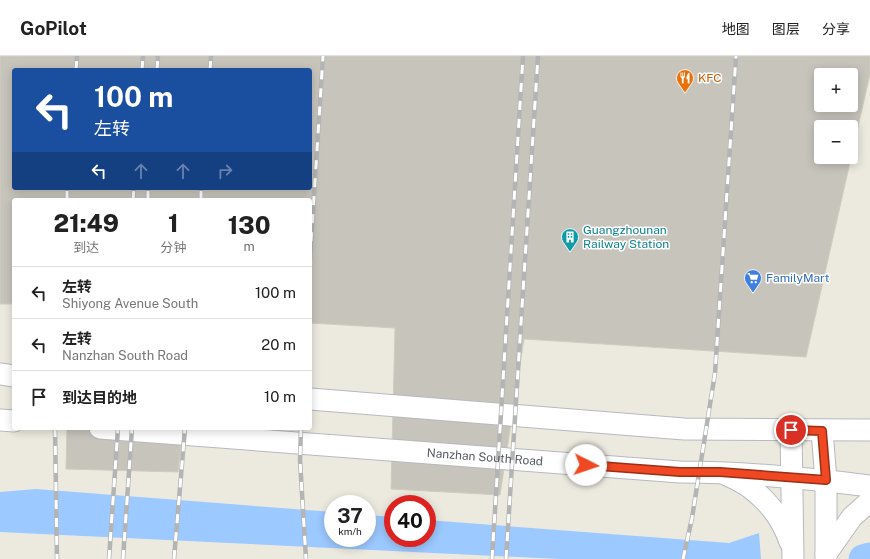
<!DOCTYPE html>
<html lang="zh">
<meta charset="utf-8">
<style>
:root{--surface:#fff;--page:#f2f2f2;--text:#222;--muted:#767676;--line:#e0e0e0}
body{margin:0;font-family:"Public Sans","Noto Sans SC",sans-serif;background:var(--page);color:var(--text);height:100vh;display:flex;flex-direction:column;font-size:15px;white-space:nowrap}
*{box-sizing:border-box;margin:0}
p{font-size:13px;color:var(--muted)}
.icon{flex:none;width:22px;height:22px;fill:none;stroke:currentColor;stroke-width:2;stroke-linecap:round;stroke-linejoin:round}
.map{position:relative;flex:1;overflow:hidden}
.side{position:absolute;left:12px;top:142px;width:300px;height:232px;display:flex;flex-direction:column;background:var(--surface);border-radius:4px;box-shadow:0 2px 10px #0003}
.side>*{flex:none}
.hud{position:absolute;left:12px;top:12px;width:300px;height:122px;border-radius:4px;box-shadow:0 2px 10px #0003;background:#1a4fa0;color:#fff;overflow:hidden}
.controls{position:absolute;left:814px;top:12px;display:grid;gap:8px}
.controls a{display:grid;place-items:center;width:44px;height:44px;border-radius:4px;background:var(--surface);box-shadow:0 2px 10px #0003;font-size:20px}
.speed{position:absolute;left:324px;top:439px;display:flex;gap:8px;font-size:20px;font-weight:700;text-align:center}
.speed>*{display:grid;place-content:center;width:52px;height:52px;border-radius:50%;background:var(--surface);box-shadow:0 2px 10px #0003;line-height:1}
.speed small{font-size:10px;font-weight:400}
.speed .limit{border:6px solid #d22;background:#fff;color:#111}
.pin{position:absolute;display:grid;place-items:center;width:34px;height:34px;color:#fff;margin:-17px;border:2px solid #fff;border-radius:50%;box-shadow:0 1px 4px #0007}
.me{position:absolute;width:44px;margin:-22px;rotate:94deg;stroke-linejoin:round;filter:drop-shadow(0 0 3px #0008)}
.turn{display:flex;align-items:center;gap:14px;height:84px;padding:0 16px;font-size:18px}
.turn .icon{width:52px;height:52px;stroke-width:2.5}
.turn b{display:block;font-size:28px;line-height:34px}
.lanes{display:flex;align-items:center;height:38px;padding:0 16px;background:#0003;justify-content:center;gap:20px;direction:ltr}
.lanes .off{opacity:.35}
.eta{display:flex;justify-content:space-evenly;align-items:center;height:68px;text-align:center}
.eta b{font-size:24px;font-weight:800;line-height:28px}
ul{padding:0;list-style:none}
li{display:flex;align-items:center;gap:12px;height:52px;padding:0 16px;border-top:1px solid var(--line)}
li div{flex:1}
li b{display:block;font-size:15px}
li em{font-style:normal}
header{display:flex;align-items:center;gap:24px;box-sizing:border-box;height:56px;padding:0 20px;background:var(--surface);border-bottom:1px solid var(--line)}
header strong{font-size:19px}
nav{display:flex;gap:22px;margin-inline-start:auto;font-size:14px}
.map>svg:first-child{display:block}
.water{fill:#9cc9ff}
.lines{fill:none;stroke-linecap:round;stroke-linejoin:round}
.river{stroke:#9cc9ff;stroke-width:29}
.building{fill:#c7c4bc;stroke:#d1cdbd;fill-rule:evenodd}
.minor-casing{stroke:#b7b9bf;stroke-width:23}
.minor{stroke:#fff;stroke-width:21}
.rail-casing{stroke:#b3b4b4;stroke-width:4.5}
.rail{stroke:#fff;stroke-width:3;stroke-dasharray:9;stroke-linecap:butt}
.route-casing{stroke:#9b2f16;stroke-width:10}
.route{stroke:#ef4822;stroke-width:7}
.labels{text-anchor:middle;stroke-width:3;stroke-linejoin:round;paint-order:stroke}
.food-label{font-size:12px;fill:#c56008;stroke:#fff;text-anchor:start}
.culture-label{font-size:12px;fill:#0d838f;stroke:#fff;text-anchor:start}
.shop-label{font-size:12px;fill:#366cbe;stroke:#fff;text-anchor:start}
.street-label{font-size:12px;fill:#585b61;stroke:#fff}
</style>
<header>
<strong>GoPilot</strong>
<nav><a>地图</a><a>图层</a><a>分享</a></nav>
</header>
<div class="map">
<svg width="870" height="503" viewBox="0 0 870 503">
<rect width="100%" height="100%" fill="#eceadf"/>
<path class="water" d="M36,433L333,456V482H367V459L393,461V482H427V464L729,487L759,477L761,503H559L0,476V436Z"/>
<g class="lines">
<path class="river" d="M863,503L870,501"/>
</g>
<g class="building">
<path d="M0,0H870V18L806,301L524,283L500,439L391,433L395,272L310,267V144H14V248H0ZM14,14H310V132H14ZM821,19H851V49H821ZM821,71H851V101H821Z"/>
<path d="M67,372H183L178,416L66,413Z"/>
</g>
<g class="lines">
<g class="minor-casing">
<g id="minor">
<path d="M0,318L14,320"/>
<path d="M310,343L684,373L870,374"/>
<path d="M0,364L14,365"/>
<path id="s1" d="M100,372L680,416C744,416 807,422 870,430"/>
<path d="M791,374L793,503"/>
<path d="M822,375L826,424V503"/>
<path d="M727,419C757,431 780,456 790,486"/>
<path d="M826,498L852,461L870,445"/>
</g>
</g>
<use href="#minor" class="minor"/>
<g class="rail-casing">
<g id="rail">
<path d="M76,14L77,0"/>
<path d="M142,14L143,0"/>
<path d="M157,14L158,0"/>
<path d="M210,14L211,0"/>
<path d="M67,144V132"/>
<path d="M133,144L134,132"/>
<path d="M148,144V132"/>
<path d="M201,144V132"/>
<path d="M310,203L323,0"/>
<path d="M55,372L57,503"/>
<path d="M301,372L300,404L306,503"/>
<path d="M109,503L118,372"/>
<path d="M123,503L132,372"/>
<path d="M174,503L185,372"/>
<path d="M492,503L523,0"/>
<path d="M506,503L538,0"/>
<path d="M683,503L692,462L715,317L736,0"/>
</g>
</g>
<use href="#rail" class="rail"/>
</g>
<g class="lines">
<g class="route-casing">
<path id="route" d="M586,409L680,416H720L826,424L822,375L791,374"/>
</g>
<use href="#route" class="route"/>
</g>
<defs>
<g id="restaurant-pin" transform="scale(0.9)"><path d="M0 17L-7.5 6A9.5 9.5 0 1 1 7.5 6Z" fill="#e8710a" stroke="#fff"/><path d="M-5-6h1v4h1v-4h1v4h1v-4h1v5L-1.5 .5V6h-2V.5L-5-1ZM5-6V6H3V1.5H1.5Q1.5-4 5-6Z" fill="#fff"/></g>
<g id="building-pin" transform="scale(0.9)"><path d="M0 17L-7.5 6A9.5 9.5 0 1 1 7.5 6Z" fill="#0f9aa8" stroke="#fff"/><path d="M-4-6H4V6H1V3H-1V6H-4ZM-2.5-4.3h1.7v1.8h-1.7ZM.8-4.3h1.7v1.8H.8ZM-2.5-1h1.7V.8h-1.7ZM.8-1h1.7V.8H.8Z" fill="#fff"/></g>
<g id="supermarket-pin" transform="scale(0.9)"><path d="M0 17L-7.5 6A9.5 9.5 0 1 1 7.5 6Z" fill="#3f7fe0" stroke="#fff"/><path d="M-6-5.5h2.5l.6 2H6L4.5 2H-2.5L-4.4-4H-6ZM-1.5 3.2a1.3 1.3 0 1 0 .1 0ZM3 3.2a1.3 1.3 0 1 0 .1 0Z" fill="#fff"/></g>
</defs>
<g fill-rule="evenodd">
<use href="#restaurant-pin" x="685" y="22"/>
<use href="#building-pin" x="570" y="181"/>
<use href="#supermarket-pin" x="753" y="222"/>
</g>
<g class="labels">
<g class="food-label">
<text x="698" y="26">KFC</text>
</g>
<g class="culture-label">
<text x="583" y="178">Guangzhounan<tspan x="583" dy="14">Railway Station</tspan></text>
</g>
<g class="shop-label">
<text x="766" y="226">FamilyMart</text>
</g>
<g class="street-label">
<text dy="4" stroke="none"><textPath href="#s1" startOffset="386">Nanzhan South Road</textPath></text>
</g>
</g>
</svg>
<div class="controls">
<a>+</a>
<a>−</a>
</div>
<div class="speed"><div>37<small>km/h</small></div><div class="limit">40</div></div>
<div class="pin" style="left:791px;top:374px;background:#d93025"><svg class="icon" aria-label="arrive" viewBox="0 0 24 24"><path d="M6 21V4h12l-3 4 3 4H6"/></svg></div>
<svg class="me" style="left:586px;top:409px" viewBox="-20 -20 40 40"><circle r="19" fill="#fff"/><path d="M0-13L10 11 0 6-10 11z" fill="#ef4822"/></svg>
<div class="hud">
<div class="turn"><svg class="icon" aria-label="left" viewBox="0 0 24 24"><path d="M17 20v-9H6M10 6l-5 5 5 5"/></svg><div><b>100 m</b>左转</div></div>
<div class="lanes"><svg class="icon" aria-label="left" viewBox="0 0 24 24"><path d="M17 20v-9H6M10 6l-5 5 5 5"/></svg><svg class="icon off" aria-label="ahead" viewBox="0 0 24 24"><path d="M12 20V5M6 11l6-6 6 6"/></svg><svg class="icon off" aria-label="ahead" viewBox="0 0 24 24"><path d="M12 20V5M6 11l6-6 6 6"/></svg><svg class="icon off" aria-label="right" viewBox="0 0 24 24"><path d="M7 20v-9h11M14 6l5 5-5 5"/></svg></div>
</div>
<section class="side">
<div class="eta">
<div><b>21:49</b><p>到达</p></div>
<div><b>1</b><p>分钟</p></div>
<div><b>130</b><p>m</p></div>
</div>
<ul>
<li><svg class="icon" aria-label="left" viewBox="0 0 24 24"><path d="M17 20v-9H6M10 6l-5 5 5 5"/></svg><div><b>左转</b><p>Shiyong Avenue South</p></div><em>100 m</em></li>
<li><svg class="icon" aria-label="left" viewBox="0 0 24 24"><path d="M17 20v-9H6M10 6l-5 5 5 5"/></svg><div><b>左转</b><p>Nanzhan South Road</p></div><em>20 m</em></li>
<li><svg class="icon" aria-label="arrive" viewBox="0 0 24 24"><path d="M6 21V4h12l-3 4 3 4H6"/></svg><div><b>到达目的地</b></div><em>10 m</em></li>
</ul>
</section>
</div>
